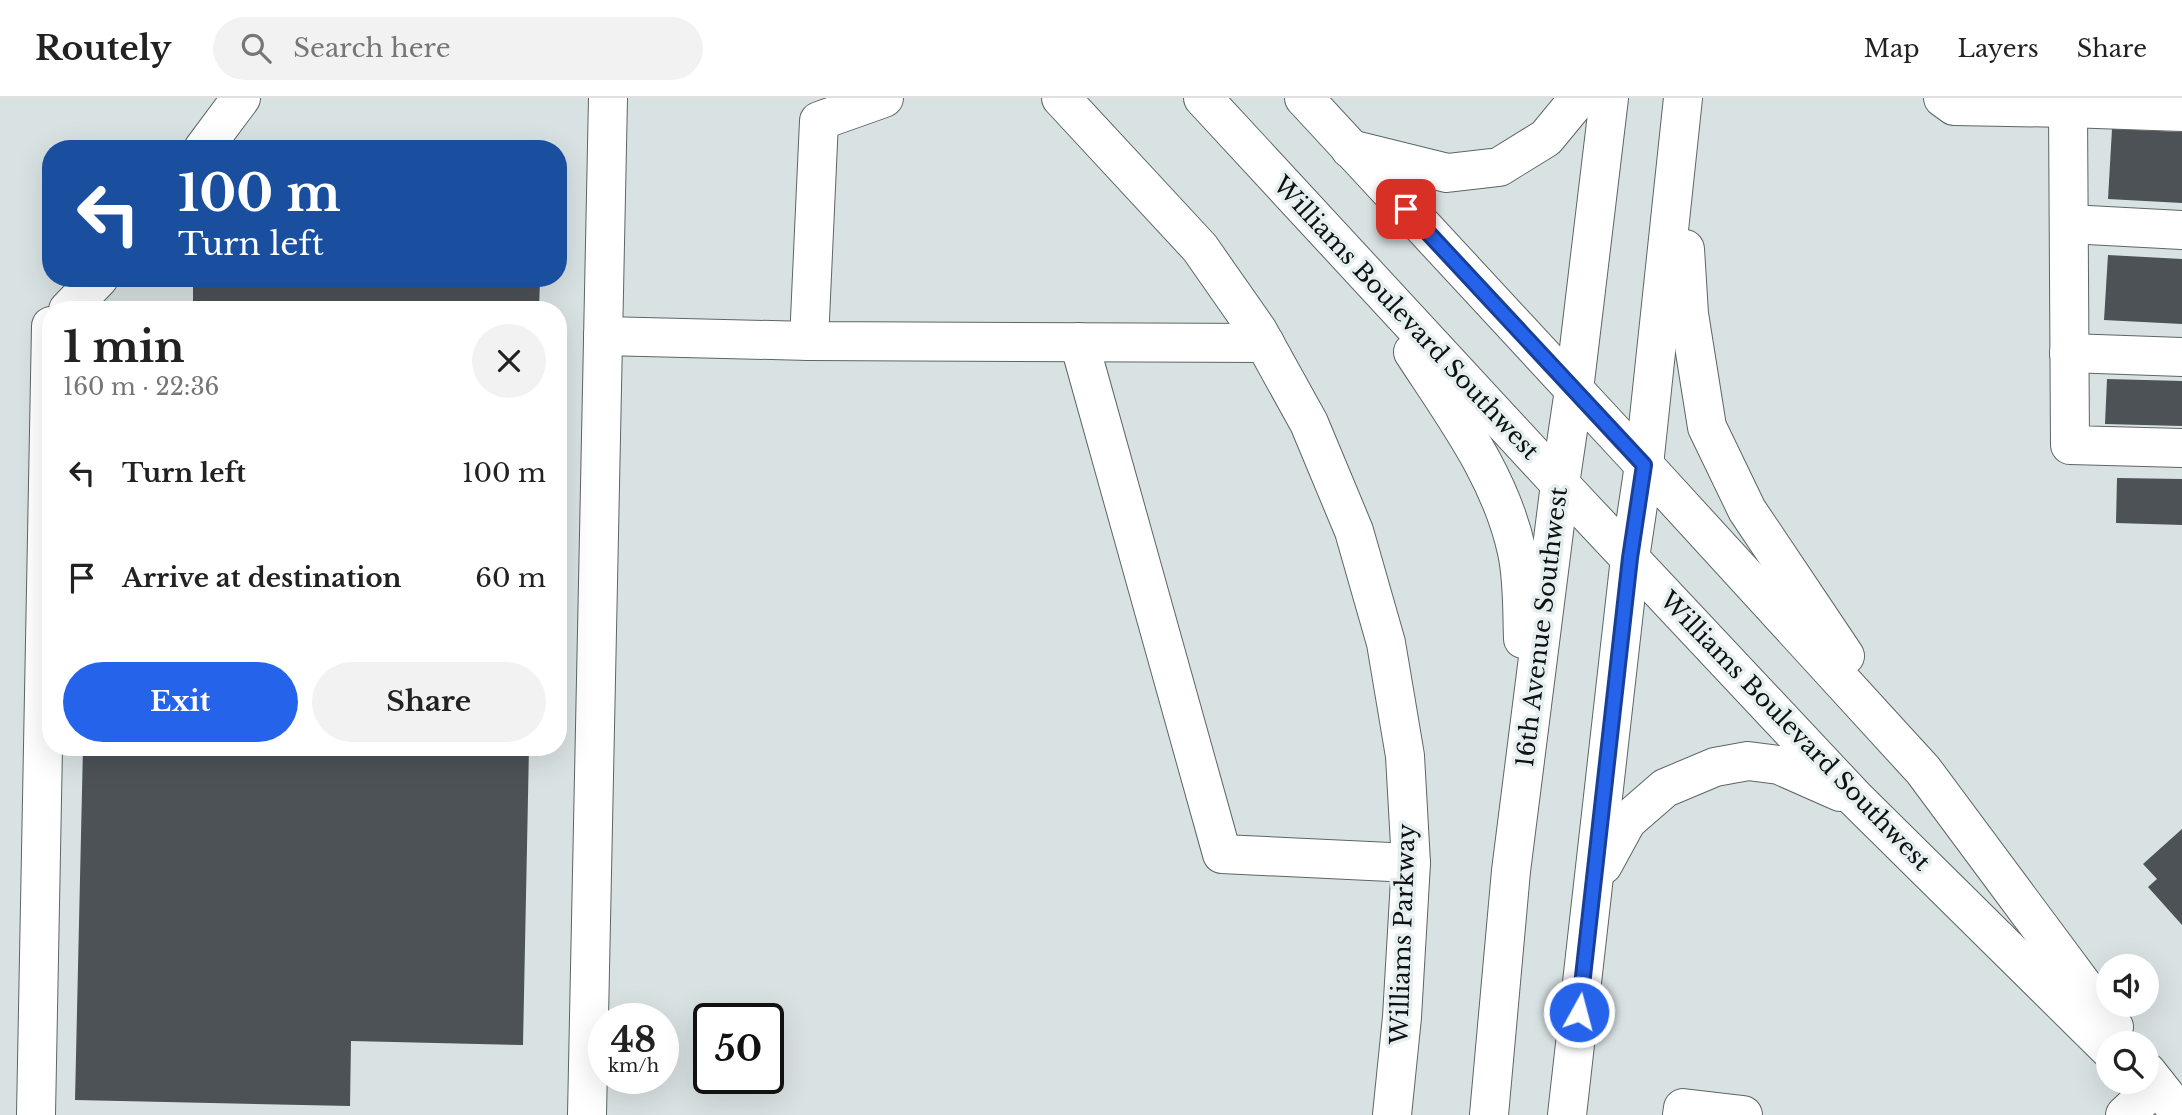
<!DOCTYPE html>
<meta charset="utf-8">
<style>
:root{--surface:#fff;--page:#f2f2f2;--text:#222;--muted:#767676;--line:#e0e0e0;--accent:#2563eb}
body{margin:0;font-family:"Libre Baskerville",serif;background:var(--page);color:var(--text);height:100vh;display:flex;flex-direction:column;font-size:26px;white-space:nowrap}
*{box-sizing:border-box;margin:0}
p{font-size:23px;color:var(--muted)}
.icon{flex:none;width:38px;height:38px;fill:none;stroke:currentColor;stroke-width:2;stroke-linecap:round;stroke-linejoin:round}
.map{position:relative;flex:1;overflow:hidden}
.drawer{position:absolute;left:42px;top:203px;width:525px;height:455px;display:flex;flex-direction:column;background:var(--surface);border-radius:28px;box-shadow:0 7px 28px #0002}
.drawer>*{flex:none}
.top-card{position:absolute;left:42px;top:42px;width:525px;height:147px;border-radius:28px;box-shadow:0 7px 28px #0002;background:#1a4fa0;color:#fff;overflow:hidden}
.tools{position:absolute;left:2096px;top:856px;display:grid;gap:14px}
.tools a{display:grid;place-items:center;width:63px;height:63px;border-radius:50%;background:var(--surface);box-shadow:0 7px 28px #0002;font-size:35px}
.speed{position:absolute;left:588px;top:905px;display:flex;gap:14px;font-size:35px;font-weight:700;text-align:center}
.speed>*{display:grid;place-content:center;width:91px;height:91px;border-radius:50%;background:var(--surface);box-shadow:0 7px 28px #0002;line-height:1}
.speed small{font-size:18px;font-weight:400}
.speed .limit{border:4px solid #111;border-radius:10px;background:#fff;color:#111}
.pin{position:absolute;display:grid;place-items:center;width:60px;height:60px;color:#fff;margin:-30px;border-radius:14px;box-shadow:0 4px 10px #0006}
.me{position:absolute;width:77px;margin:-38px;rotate:7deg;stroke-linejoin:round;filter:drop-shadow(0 0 5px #0008)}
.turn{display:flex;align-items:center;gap:24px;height:147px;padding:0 21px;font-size:32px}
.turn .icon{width:91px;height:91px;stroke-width:2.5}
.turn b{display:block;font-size:49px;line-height:60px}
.round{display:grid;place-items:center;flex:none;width:74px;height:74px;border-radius:37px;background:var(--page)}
.head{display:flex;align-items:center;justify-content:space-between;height:119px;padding:0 21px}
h1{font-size:42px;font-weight:700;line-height:52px}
.primary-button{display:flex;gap:14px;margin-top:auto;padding:14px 21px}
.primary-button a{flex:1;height:80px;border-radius:42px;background:var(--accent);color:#fff;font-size:28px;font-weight:700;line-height:80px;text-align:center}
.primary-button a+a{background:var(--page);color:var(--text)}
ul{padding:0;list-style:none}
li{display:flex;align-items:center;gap:21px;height:105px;padding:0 21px}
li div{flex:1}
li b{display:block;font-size:26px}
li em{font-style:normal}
header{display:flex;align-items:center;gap:42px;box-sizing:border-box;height:98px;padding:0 35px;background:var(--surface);border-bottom:2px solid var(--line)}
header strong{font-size:33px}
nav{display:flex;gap:38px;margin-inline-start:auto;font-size:24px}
.search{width:490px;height:63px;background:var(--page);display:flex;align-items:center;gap:18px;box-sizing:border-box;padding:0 24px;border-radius:38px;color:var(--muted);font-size:26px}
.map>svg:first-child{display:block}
.building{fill:#4c5256}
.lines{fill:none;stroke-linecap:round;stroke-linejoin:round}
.minor-casing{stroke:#5d6565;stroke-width:40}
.major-casing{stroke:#5d6565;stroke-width:40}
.minor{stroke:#fff;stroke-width:38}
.major{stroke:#fff;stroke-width:38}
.route-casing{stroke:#184099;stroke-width:18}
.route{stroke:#2563eb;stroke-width:12}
.labels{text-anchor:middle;stroke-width:7;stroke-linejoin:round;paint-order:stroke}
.street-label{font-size:24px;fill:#0e1111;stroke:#e6eff0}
</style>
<header>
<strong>Routely</strong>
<div class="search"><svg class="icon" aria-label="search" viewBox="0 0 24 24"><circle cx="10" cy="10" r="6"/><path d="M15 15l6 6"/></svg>Search here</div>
<nav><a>Map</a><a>Layers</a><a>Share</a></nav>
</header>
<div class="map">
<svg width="2182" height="1017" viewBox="0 0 2182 1017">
<rect width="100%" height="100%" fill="#d9e2e3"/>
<g class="building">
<path d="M2112,31L2182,34V105L2108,101Z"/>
<path d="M2108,157L2182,161V226L2104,222Z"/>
<path d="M193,180H540L539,212H193Z"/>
<path d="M2107,281L2182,283V328L2105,326Z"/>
<path d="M2117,380L2182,381V427L2116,425Z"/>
<path d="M83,649H529L523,947L351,943L350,1008L75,1002Z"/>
<path d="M2182,731V827L2148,789L2157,781L2143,766Z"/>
</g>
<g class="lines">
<g class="minor-casing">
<g id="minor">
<path d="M884,0L819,23L809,243L1265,245"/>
<path d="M1061,0L1200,150L1258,233L1309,325L1354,433L1386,545L1405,658L1411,765L1402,919L1392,1017"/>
<path d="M1943,0L1954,8L2068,10L2182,14"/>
<path d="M2068,10L2070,347L2182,350"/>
<path d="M203,51L241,0"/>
<path d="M2069,126L2182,132"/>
<path d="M68,212L99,180"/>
<path d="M603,238L809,243"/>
<path d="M1079,244L1222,756L1411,765"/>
<path d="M2069,255L2182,259"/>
<path d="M36,1017L51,228"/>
<path d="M587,1017L608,0"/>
<path d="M1682,1017L1683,1010L1743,1017"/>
<path d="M2125,1017L2157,987"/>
</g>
</g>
<g class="major-casing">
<g id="major">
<path d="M1203,0L1560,386L1855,700L2109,951"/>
<path d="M1304,0L1644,367L1923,672L2114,929"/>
<path d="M1350,51L1447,75L1499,69L1546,40L1579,0"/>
<path d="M1685,151L1689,216L1707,329L1747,412L1845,558"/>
<path d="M1413,254C1454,317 1501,379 1517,454C1523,481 1522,513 1523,541"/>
<path d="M1603,767L1627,723L1665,690L1715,669L1748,663L1779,667L1840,694"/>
<path d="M2147,974L2181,1017"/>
<path d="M1489,1017L1511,773L1560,386L1574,292L1609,0"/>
<path d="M1567,1017L1630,460L1644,367L1683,0"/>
</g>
</g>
<use href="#minor" class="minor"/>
<use href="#major" class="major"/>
</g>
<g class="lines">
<g class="route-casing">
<path id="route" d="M1406,111L1644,367L1630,460L1579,914"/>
</g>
<use href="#route" class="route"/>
</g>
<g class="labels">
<g class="street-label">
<text transform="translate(1406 220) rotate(47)" y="8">Williams Boulevard Southwest</text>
<text transform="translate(1542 529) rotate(-83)" y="8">16th Avenue Southwest</text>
<text transform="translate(1795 633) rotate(46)" y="8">Williams Boulevard Southwest</text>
<text transform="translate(1403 836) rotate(-88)" y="8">Williams Parkway</text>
</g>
</g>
</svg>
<div class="tools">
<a><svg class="icon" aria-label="sound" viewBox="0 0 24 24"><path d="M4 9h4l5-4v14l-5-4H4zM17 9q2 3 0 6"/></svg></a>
<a><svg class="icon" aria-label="search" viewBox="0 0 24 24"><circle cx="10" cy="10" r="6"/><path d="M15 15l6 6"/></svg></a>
</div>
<div class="speed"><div>48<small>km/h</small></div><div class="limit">50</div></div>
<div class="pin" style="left:1406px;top:111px;background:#d93025"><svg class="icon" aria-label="arrive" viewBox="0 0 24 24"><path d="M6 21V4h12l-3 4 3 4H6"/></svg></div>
<svg class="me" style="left:1579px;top:914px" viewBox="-20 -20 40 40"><circle r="17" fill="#2563eb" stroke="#fff" stroke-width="3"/><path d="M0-11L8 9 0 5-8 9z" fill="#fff"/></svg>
<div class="top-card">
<div class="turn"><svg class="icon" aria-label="left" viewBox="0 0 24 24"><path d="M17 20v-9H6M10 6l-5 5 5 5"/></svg><div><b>100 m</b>Turn left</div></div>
</div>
<section class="drawer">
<div class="head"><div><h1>1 min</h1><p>160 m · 22:36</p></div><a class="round"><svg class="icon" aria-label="close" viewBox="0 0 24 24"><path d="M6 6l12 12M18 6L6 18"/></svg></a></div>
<ul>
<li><svg class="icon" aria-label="left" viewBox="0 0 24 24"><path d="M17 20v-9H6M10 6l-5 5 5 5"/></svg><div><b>Turn left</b></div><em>100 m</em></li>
<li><svg class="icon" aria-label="arrive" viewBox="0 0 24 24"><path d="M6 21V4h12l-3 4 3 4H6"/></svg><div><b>Arrive at destination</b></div><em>60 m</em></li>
</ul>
<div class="primary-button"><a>Exit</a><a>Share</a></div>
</section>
</div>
